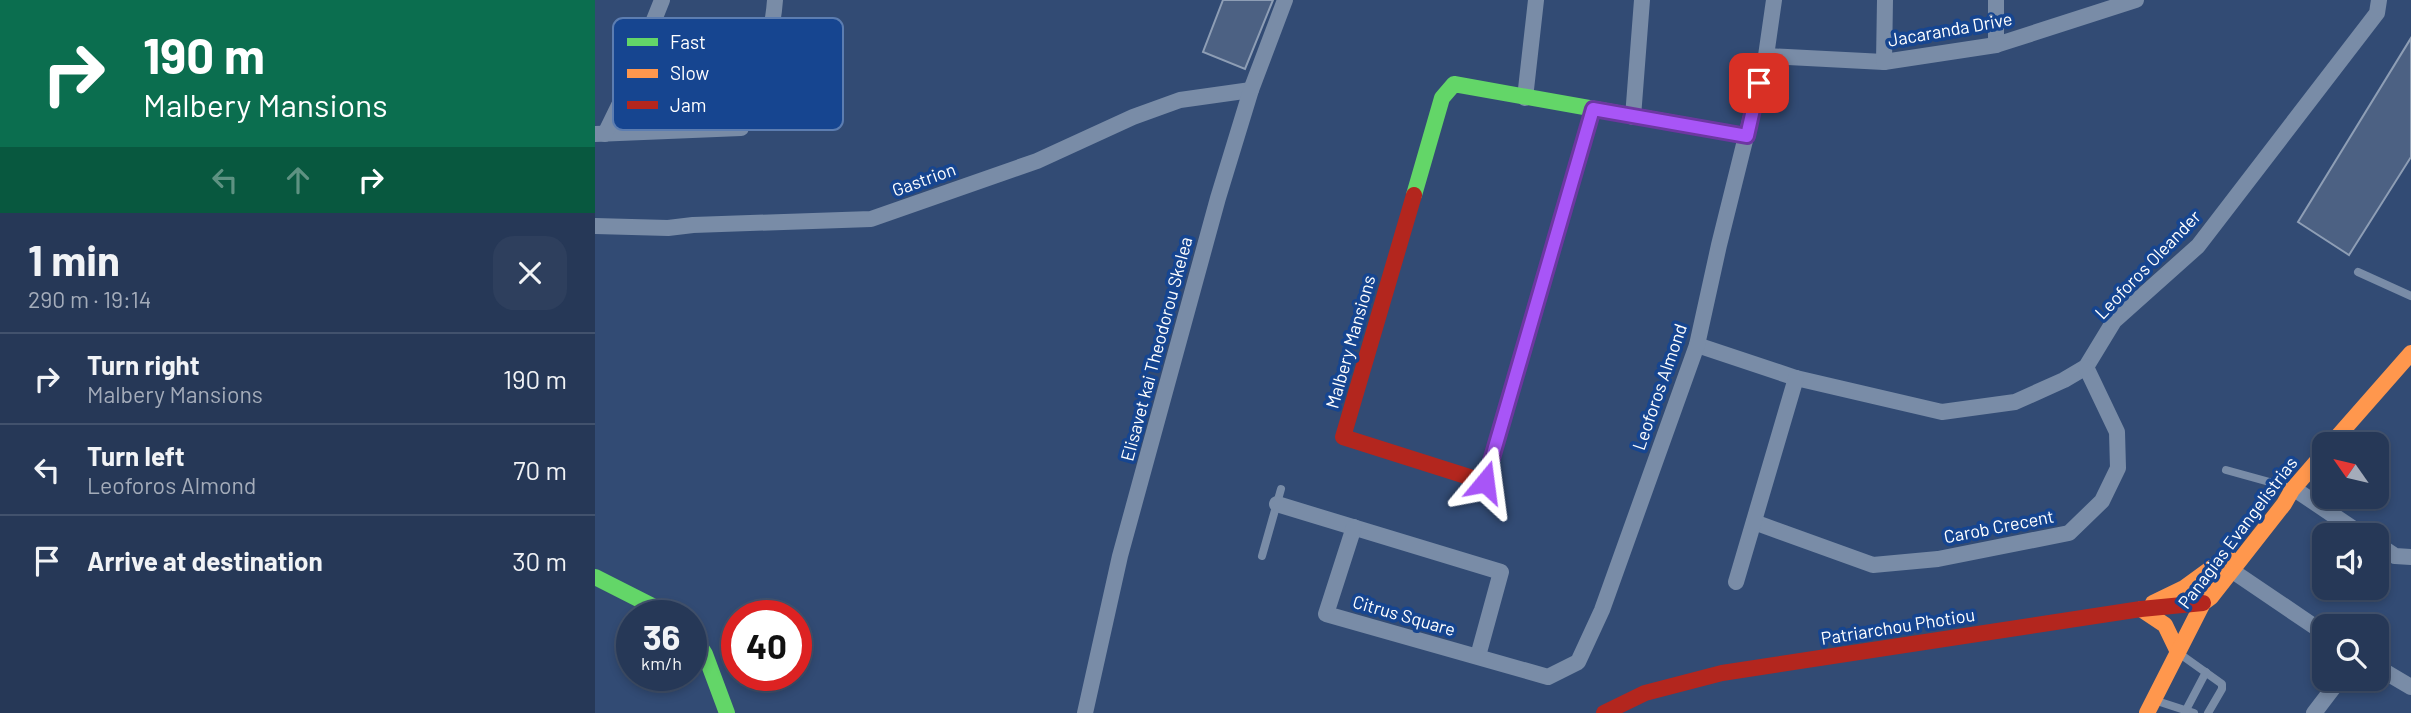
<!DOCTYPE html>
<meta charset="utf-8">
<style>
:root{--surface:#263857;--page:#2e3f5d;--text:#f1f3f6;--muted:#a4acba;--line:#42526d}
body{margin:0;font-family:Barlow,sans-serif;background:var(--page);color:var(--text);height:100vh;display:flex;flex-direction:column;font-size:26px;white-space:nowrap}
*{box-sizing:border-box;margin:0}
p{font-size:23px;color:var(--muted)}
.icon{flex:none;width:38px;height:38px;fill:none;stroke:currentColor;stroke-width:2;stroke-linecap:round;stroke-linejoin:round}
.map{position:relative;flex:1;overflow:hidden}
.sheet{display:flex;flex-direction:column;background:var(--surface);width:595px}
.sheet>*{flex:none}
.banner{background:#0b6e4f;color:#fff;overflow:hidden}
.needle{width:46px;rotate:304deg}
.tools{position:absolute;left:1717px;top:432px;display:grid;gap:14px}
.tools a{display:grid;place-items:center;width:77px;height:77px;border-radius:14px;background:var(--surface);box-shadow:0 4px 10px #0003,0 0 0 2px var(--line);font-size:35px}
.speed{position:absolute;left:21px;top:600px;display:flex;gap:14px;font-size:35px;font-weight:700;text-align:center}
.speed>*{display:grid;place-content:center;width:91px;height:91px;border-radius:50%;background:var(--surface);box-shadow:0 4px 10px #0003,0 0 0 2px var(--line);line-height:1}
.speed small{font-size:18px;font-weight:400}
.speed .limit{border:10px solid #d22;background:#fff;color:#111}
.pin{position:absolute;display:grid;place-items:center;width:60px;height:60px;color:#fff;margin:-30px;border-radius:14px;box-shadow:0 4px 10px #0006}
.me{position:absolute;width:77px;margin:-38px;rotate:16deg;stroke-linejoin:round;filter:drop-shadow(0 0 5px #0008)}
.turn{display:flex;align-items:center;gap:24px;height:147px;padding:0 28px;font-size:32px}
.turn .icon{width:91px;height:91px;stroke-width:2.5}
.turn b{display:block;font-size:49px;line-height:60px}
.lanes{display:flex;align-items:center;height:66px;padding:0 28px;background:#0003;justify-content:center;gap:35px;direction:ltr}
.lanes .off{opacity:.35}
.round{display:grid;place-items:center;flex:none;width:74px;height:74px;border-radius:21px;background:var(--page)}
.overview{display:flex;align-items:center;justify-content:space-between;height:119px;padding:0 28px}
h1{font-size:42px;font-weight:700;line-height:52px}
ul{padding:0;list-style:none}
li{display:flex;align-items:center;gap:21px;height:91px;padding:0 28px;border-top:2px solid var(--line)}
li div{flex:1}
li b{display:block;font-size:26px}
li em{font-style:normal}
main{display:flex;flex:1;min-height:0}
.map>svg:first-child{display:block}
.building{fill:#4c6183;stroke:#8e9eb5;stroke-width:2}
.lines{fill:none;stroke-linecap:round;stroke-linejoin:round}
.lane{stroke:#798ca7;stroke-width:8}
.street{stroke:#798ca7;stroke-width:16}
.fast{stroke:#63d668;stroke-width:16}
.slow{stroke:#ff974d;stroke-width:16}
.jam{stroke:#b3261e;stroke-width:16}
.route-casing{stroke:#6d37a1;stroke-width:18}
.route{stroke:#a855f7;stroke-width:12}
.labels{text-anchor:middle;stroke-width:7;stroke-linejoin:round;paint-order:stroke}
.street-label{font-size:18px;fill:#fff;stroke:#164590}
.key{fill:#164590;stroke:#5c7db1;stroke-width:2}
.key-label{font-size:19px;fill:#fff}
</style>
<main>
<section class="sheet">
<div class="banner">
<div class="turn"><svg class="icon" aria-label="right" viewBox="0 0 24 24"><path d="M7 20v-9h11M14 6l5 5-5 5"/></svg><div><b>190 m</b>Malbery Mansions</div></div>
<div class="lanes"><svg class="icon off" aria-label="left" viewBox="0 0 24 24"><path d="M17 20v-9H6M10 6l-5 5 5 5"/></svg><svg class="icon off" aria-label="ahead" viewBox="0 0 24 24"><path d="M12 20V5M6 11l6-6 6 6"/></svg><svg class="icon" aria-label="right" viewBox="0 0 24 24"><path d="M7 20v-9h11M14 6l5 5-5 5"/></svg></div>
</div>
<div class="overview"><div><h1>1 min</h1><p>290 m · 19:14</p></div><a class="round"><svg class="icon" aria-label="close" viewBox="0 0 24 24"><path d="M6 6l12 12M18 6L6 18"/></svg></a></div>
<ul>
<li><svg class="icon" aria-label="right" viewBox="0 0 24 24"><path d="M7 20v-9h11M14 6l5 5-5 5"/></svg><div><b>Turn right</b><p>Malbery Mansions</p></div><em>190 m</em></li>
<li><svg class="icon" aria-label="left" viewBox="0 0 24 24"><path d="M17 20v-9H6M10 6l-5 5 5 5"/></svg><div><b>Turn left</b><p>Leoforos Almond</p></div><em>70 m</em></li>
<li><svg class="icon" aria-label="arrive" viewBox="0 0 24 24"><path d="M6 21V4h12l-3 4 3 4H6"/></svg><div><b>Arrive at destination</b></div><em>30 m</em></li>
</ul>
</section>
<div class="map">
<svg width="1816" height="713" viewBox="0 0 1816 713">
<rect width="100%" height="100%" fill="#324b74"/>
<g class="building">
<path d="M628,0H678L650,69L608,52Z"/>
<path d="M1816,38V157L1754,255L1703,222Z"/>
</g>
<g class="lines">
<g class="lane">
<path d="M1763,272L1816,296"/>
<path d="M1631,470L1696,488"/>
<path d="M667,556L686,489"/>
<path d="M1585,654L1627,684V689L1613,713"/>
<path d="M1562,701L1599,713"/>
<path d="M1591,710L1611,672"/>
</g>
<g class="street">
<path d="M1401,45V0"/>
<path d="M1171,56L1289,62L1401,45L1541,0"/>
<path d="M1289,62L1290,0"/>
<path d="M930,98L941,0"/>
<path d="M1038,117L1047,0"/>
<path d="M0,134L146,128C159,86 177,44 180,0"/>
<path d="M10,134L29,95L67,0"/>
<path d="M0,226L73,228L98,225L276,219L442,161L538,117L585,100L656,90"/>
<path d="M1102,345L1201,378L1347,412L1420,402L1469,380L1491,367L1519,321L1603,246L1782,13L1784,0"/>
<path d="M1698,488L1769,536"/>
<path d="M682,504L906,572L883,656"/>
<path d="M1159,522L1278,565L1343,559L1474,533L1507,501L1523,468L1522,432L1491,367"/>
<path d="M759,527L731,614L953,677L983,662L1007,610L1102,345L1124,245L1171,56L1179,0"/>
<path d="M1782,544L1800,556L1816,557"/>
<path d="M1636,570L1729,633"/>
<path d="M1141,582L1201,378"/>
<path d="M1782,667L1816,687"/>
<path d="M490,713L525,556L623,198L656,90L690,0"/>
<path d="M1719,713L1745,679"/>
</g>
<g class="fast">
<path d="M819,195L847,98L859,84L1152,136"/>
<path d="M0,577L77,616"/>
<path d="M96,632L110,654L132,713"/>
</g>
<g class="slow">
<path d="M1736,444L1816,353"/>
<path d="M898,454L998,109"/>
<path d="M1558,603L1589,588L1633,556"/>
<path d="M1546,609L1570,625L1583,652"/>
<path d="M1552,713L1608,603L1616,597L1689,504L1697,490L1729,453"/>
</g>
<g class="jam">
<path d="M819,195L748,437L890,482L898,454"/>
<path d="M1009,713L1050,693L1127,673L1546,609L1608,603"/>
</g>
</g>
<g class="lines">
<g class="route-casing">
<path id="route" d="M890,482L998,109L1152,136L1164,83"/>
</g>
<use href="#route" class="route"/>
</g>
<g class="labels">
<g class="street-label">
<text transform="translate(1355 30) rotate(-10)" y="6">Jacaranda Drive</text>
<text transform="translate(329 180) rotate(-20)" y="6">Gastrion</text>
<text transform="translate(1553 265) rotate(-46)" y="6">Leoforos Oleander</text>
<text transform="translate(756 342) rotate(-74)" y="6">Malbery Mansions</text>
<text transform="translate(562 349) rotate(-75)" y="6">Elisavet kai Theodorou Skelea</text>
<text transform="translate(1065 387) rotate(-71)" y="6">Leoforos Almond</text>
<text transform="translate(1404 527) rotate(-11)" y="6">Carob Crecent</text>
<text transform="translate(1643 533) rotate(-53)" y="6">Panagias Evangelistrias</text>
<text transform="translate(809 616) rotate(16)" y="6">Citrus Square</text>
<text transform="translate(1303 627) rotate(-9)" y="6">Patriarchou Photiou</text>
</g>
</g>
<rect x="18" y="18" width="230" height="112" rx="10" class="key"/>
<rect x="32" y="38" width="31" height="8" fill="#63d668"/>
<rect x="32" y="69" width="31" height="9" fill="#ff974d"/>
<rect x="32" y="101" width="31" height="8" fill="#b3261e"/>
<g class="key-label">
<text x="75" y="49">Fast</text>
<text x="75" y="80">Slow</text>
<text x="75" y="112">Jam</text>
</g>
</svg>
<div class="tools">
<a><svg class="needle" viewBox="-14 -14 28 28"><path d="M0-13l5 13h-10z" fill="#e53935"/><path d="M0 13l5-13h-10z" fill="#a4acba"/></svg></a>
<a><svg class="icon" aria-label="sound" viewBox="0 0 24 24"><path d="M4 9h4l5-4v14l-5-4H4zM17 9q2 3 0 6"/></svg></a>
<a><svg class="icon" aria-label="search" viewBox="0 0 24 24"><circle cx="10" cy="10" r="6"/><path d="M15 15l6 6"/></svg></a>
</div>
<div class="speed"><div>36<small>km/h</small></div><div class="limit">40</div></div>
<div class="pin" style="left:1164px;top:83px;background:#d93025"><svg class="icon" aria-label="arrive" viewBox="0 0 24 24"><path d="M6 21V4h12l-3 4 3 4H6"/></svg></div>
<svg class="me" style="left:890px;top:482px" viewBox="-20 -20 40 40"><path d="M0-17L14 15 0 8-14 15z" fill="#a855f7" stroke="#fff" stroke-width="4"/></svg>
</div>
</main>
